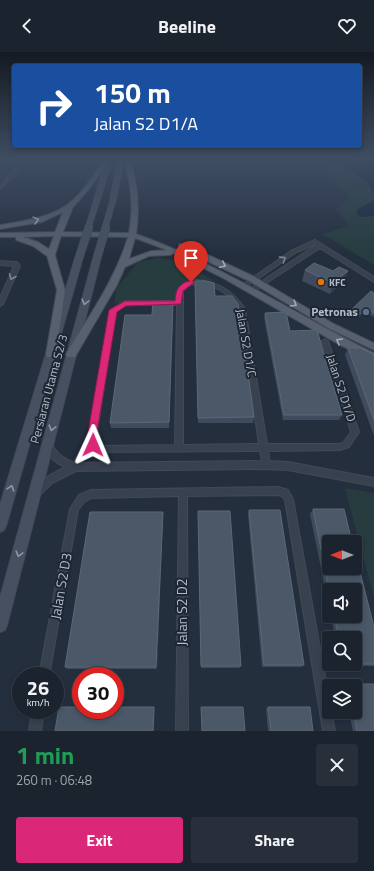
<!DOCTYPE html>
<meta charset="utf-8">
<style>
:root{--surface:#1b232e;--page:#282f3a;--text:#f1f3f6;--muted:#a0a4aa;--line:#39404a;--accent:#db2777}
body{margin:0;font-family:"Titillium Web",sans-serif;background:var(--page);color:var(--text);height:100vh;display:flex;flex-direction:column;font-size:15px;white-space:nowrap}
*{box-sizing:border-box;margin:0}
p{font-size:13px;color:var(--muted)}
.icon{flex:none;width:22px;height:22px;fill:none;stroke:currentColor;stroke-width:2;stroke-linecap:round;stroke-linejoin:round}
.map{position:relative;height:679px;overflow:hidden}
.drawer{display:flex;flex-direction:column;background:var(--surface);flex:1}
.drawer>*{flex:none}
.top-card{position:absolute;left:12px;top:12px;width:350px;height:84px;border-radius:4px;box-shadow:0 2px 6px #0003,0 0 0 1px var(--line);background:#1a4fa0;color:#fff;overflow:hidden}
.needle{width:26px;rotate:270deg}
.buttons{position:absolute;left:322px;top:483px;display:grid;gap:8px}
.buttons a{display:grid;place-items:center;width:40px;height:40px;border-radius:4px;background:var(--surface);box-shadow:0 2px 6px #0003,0 0 0 1px var(--line);font-size:20px}
.speed{position:absolute;left:12px;top:615px;display:flex;gap:8px;font-size:20px;font-weight:700;text-align:center}
.speed>*{display:grid;place-content:center;width:52px;height:52px;border-radius:50%;background:var(--surface);box-shadow:0 2px 6px #0003,0 0 0 1px var(--line);line-height:1}
.speed small{font-size:10px;font-weight:400}
.speed .limit{border:6px solid #d22;background:#fff;color:#111}
.pin{position:absolute;display:grid;place-items:center;width:34px;height:34px;color:#fff;margin:-41px -17px;border-radius:50% 50% 50% 0;rotate:-45deg;box-shadow:0 0 4px #0007}
.pin .icon{rotate:45deg}
.me{position:absolute;width:44px;margin:-22px;rotate:1deg;stroke-linejoin:round;filter:drop-shadow(0 0 3px #0008)}
.turn{display:flex;align-items:center;gap:14px;height:84px;padding:0 16px;font-size:18px}
.turn .icon{width:52px;height:52px;stroke-width:2.5}
.turn b{display:block;font-size:28px;line-height:34px}
.round{display:grid;place-items:center;flex:none;width:42px;height:42px;border-radius:4px;background:var(--page)}
.summary{display:flex;align-items:center;justify-content:space-between;height:68px;padding:0 16px}
h1{font-size:24px;font-weight:700;line-height:30px;color:#1e9e55}
.button{display:flex;gap:8px;margin-top:auto;padding:8px 16px}
.button a{flex:1;height:46px;border-radius:4px;background:var(--accent);color:#fff;font-size:16px;font-weight:700;line-height:46px;text-align:center}
.button a+a{background:var(--page);color:var(--text)}
header{display:flex;justify-content:space-between;align-items:center;height:52px;padding:0 16px;background:var(--surface);font-size:18px;font-weight:700}
.map>svg:first-child{display:block}
.green{fill:#263c3f}
.water{fill:#17263c}
.lines{fill:none;stroke-linecap:round;stroke-linejoin:round}
.minor-casing{stroke:#414a57;stroke-width:2}
.tertiary-casing{stroke:#414a57;stroke-width:2}
.secondary-casing{stroke:#414a57;stroke-width:2}
.primary-casing{stroke:#414a57;stroke-width:2}
.minor{fill:#38414e;fill-rule:evenodd}
.tertiary{fill:#38414e;fill-rule:evenodd}
.secondary{fill:#465061;fill-rule:evenodd}
.primary{fill:#56606e;fill-rule:evenodd}
.secondary-bridge-far1-casing{stroke:#414a57;stroke-width:7;stroke-linecap:butt}
.secondary-bridge-casing{stroke:#414a57;stroke-width:9;stroke-linecap:butt}
.secondary-bridge-far1{stroke:#465061;stroke-width:6}
.secondary-bridge{stroke:#465061;stroke-width:8}
.wall{fill:#3f4b5c}
.shaded-wall{fill:#2f3b4b}
.building{fill:#4b5868;stroke:#5c6777}
.oneway{stroke:#a1aab7}
.oneway2{stroke:#7c8592}
.oneway3{stroke:#8e96a5}
.route{fill:#db2777;stroke:#8e194d}
.food-dot{fill:#e8710a;stroke:#1d2633;stroke-width:1.5}
.service-dot{fill:#5c6f8a;stroke:#1d2633;stroke-width:1.5}
.labels{text-anchor:middle;stroke-width:4;stroke-linejoin:round;paint-order:stroke}
.far-poi-label{font-size:10px;font-weight:bold;fill:#b4bcc9;stroke:#1d2633;text-anchor:start}
.poi-label{font-size:12px;font-weight:bold;fill:#b4bcc9;stroke:#1d2633;text-anchor:end}
.street-label{font-size:12px;fill:#b4bcc9;stroke:#1d2633}
.near-street-label{font-size:14px;fill:#b4bcc9;stroke:#1d2633}
</style>
<header><svg class="icon" aria-label="back" viewBox="0 0 24 24"><path d="M15 5l-7 7 7 7"/></svg>Beeline<svg class="icon" aria-label="heart" viewBox="0 0 24 24"><path d="M12 20l-8-8c-3-5 5-10 8-4 3-6 11-1 8 4z"/></svg></header>
<div class="map">
<svg width="374" height="679" viewBox="0 0 374 679">
<rect width="100%" height="100%" fill="#242f3e"/>
<g class="green">
<path d="M315,107H374V213L322,182L349,174L336,157L350,145Z"/>
<path d="M157,206L177,208L215,229C192,228 180,222 175,249L115,251L116,237L138,210Z"/>
<path d="M345,436L374,441V546Z"/>
</g>
<g class="water">
<path d="M330,107H374V141C366,123 345,116 330,107Z"/>
<path d="M374,148V164L359,165L357,161V158Z"/>
</g>
<g class="lines">
<g class="minor-casing">
<g id="minor">
<path d="M20,107H24L14,123L0,137V134L11,121L17,111L0,113V111L19,109Z"/>
<path d="M0,209L16,210L18,211L20,214L3,252L0,254V246L14,214L0,213Z"/>
<path d="M196,228C217,229 233,239 245,257L267,392H340L343,391L351,380L322,289L325,287L328,289L359,380L349,395L340,398L268,399L270,413L269,415L266,416L263,415L260,399L101,400L90,395L88,386L110,258L125,249H177L178,237L185,231ZM196,232C214,232 229,241 239,257L259,392L183,393V239L189,233ZM126,253H177L175,393L102,394L97,391L96,386L116,259Z"/>
<path d="M278,435L288,438L293,447L329,646V660H331L335,679H323L285,448L282,444L278,443L187,444L188,679H176L179,444L92,446L85,449L78,458L49,624H39L70,457L79,443L91,438Z"/>
<path d="M32,658H44L41,679H29Z"/>
</g>
</g>
<g class="tertiary-casing">
<g id="tertiary">
<path d="M315,188L374,225V230L320,196L254,239H250V237L316,193L315,192L295,201L246,235H242L241,234L291,199Z"/>
<path d="M47,389C52,391 54,397 58,401C63,406 69,409 75,411L266,409L288,410L374,426V434L288,418L266,417L76,419L52,431L38,445L35,446L32,445L30,442C36,428 53,422 65,415C54,410 48,404 43,393L44,390Z"/>
</g>
</g>
<g class="secondary-casing">
<g id="secondary">
<path d="M106,107H112L100,148L97,150L94,148Z"/>
<path d="M118,107H124L116,148L113,150L110,148Z"/>
<path d="M74,210H77L81,212L6,474L4,478L0,480V453Z"/>
<path d="M92,211H98L99,213L7,573L5,578L0,580V546Z"/>
</g>
</g>
<g class="primary-casing">
<g id="primary">
<path d="M105,107H111L89,137L73,155L63,180L129,181C134,153 131,134 124,107H130C138,132 140,155 136,182C221,212 294,262 374,301V309L340,293L223,226L174,201L170,203L149,204L125,215L117,233L75,305H67L66,302C89,264 115,228 128,185L61,184L55,203L65,238L56,302L55,305H47L46,302L57,238L47,204L33,194L16,188V185H0V181L55,180L63,160L42,170L0,177V173C22,169 50,166 68,152C83,141 94,122 105,107ZM54,184L49,197L38,190L23,185ZM135,186L167,198L151,199L129,207Z"/>
<path d="M179,192H185L255,225L334,272L374,291V298L328,276L249,229L179,196Z"/>
</g>
</g>
<use href="#minor" class="minor"/>
<use href="#tertiary" class="tertiary"/>
<use href="#secondary" class="secondary"/>
<use href="#primary" class="primary"/>
<g class="secondary-bridge-far1-casing">
<g id="secondary-bridge-far1">
<path d="M88,176L97,148"/>
<path d="M105,176L113,148"/>
</g>
</g>
<g class="secondary-bridge-casing">
<g id="secondary-bridge">
<path d="M77,212L89,175"/>
<path d="M95,213L106,175"/>
</g>
</g>
<use href="#secondary-bridge-far1" class="secondary-bridge-far1"/>
<use href="#secondary-bridge" class="secondary-bridge"/>
</g>
<g class="wall">
<path d="M305,218L333,219H348L344,229L330,242L302,229Z"/>
<path d="M195,235L215,244L254,365L253,371H198Z"/>
<path d="M374,241V265L364,260L359,265L350,261L352,257Z"/>
<path d="M173,254L169,376H111L110,371L152,263Z"/>
<path d="M265,261L290,279L342,363L339,368H283L264,266Z"/>
<path d="M348,296L374,305V384L345,303Z"/>
<path d="M313,457L374,575V614H340V612H355V586H335L331,564H355L329,538V556L310,462Z"/>
<path d="M249,458L304,613L301,615H262L248,463Z"/>
<path d="M163,460V464L157,617H68L65,615Z"/>
<path d="M198,464L241,614L239,616H201Z"/>
<path d="M348,632H374V679H353L349,660H355V634H345Z"/>
<path d="M268,655L313,679H268L266,657Z"/>
</g>
<g class="shaded-wall">
<path d="M348,219L344,229L330,242L333,231Z"/>
<path d="M173,249V254L169,376V370Z"/>
<path d="M366,257L364,260L359,265L360,262Z"/>
<path d="M163,460V464L157,617L156,615Z"/>
<path d="M154,655L155,656L154,679H153Z"/>
</g>
<g class="building">
<path d="M314,211L333,219L339,215L348,219L333,231L305,218Z"/>
<path d="M195,229H206L214,231L215,244H232L238,252L254,365L198,366Z"/>
<path d="M371,239L374,241V261L366,257L360,262L352,257Z"/>
<path d="M153,249H173L169,370L110,371L125,263H152Z"/>
<path d="M286,260L290,279L317,278L342,363H284L265,261Z"/>
<path d="M348,296H360L373,302L374,305V368Z"/>
<path d="M313,457H344L352,490H329V516H355V500L374,575V612H355V586H339L334,564H355V538H329Z"/>
<path d="M249,458H280L304,613H264Z"/>
<path d="M198,459H230L241,614H201Z"/>
<path d="M90,460H163L156,615H65Z"/>
<path d="M348,632H374V679H357L353,660H355V634H348Z"/>
<path d="M59,655H81V658H115V655H154L153,679H55Z"/>
<path d="M201,655H243L245,679H202Z"/>
<path d="M268,655H310L313,679H271Z"/>
</g>
<defs><path id="oneway-chevron" d="M-2-3.5L2.5 0L-2 3.5" fill="none" stroke-width="1.6" stroke-linecap="round" stroke-linejoin="round"/></defs>
<g class="oneway">
<use href="#oneway-chevron" transform="translate(36 168) rotate(-15)"/>
<use href="#oneway-chevron" transform="translate(223 213) rotate(25)"/>
<use href="#oneway-chevron" transform="translate(294 252) rotate(31)"/>
<use href="#oneway-chevron" transform="translate(339 289) rotate(-150)"/>
</g>
<g class="oneway2">
<use href="#oneway-chevron" transform="translate(283 207) rotate(-33)"/>
<use href="#oneway-chevron" transform="translate(12 225) rotate(113)"/>
</g>
<g class="oneway3">
<use href="#oneway-chevron" transform="translate(85 250) rotate(105)"/>
<use href="#oneway-chevron" transform="translate(52 376) rotate(105)"/>
<use href="#oneway-chevron" transform="translate(11 436) rotate(-73)"/>
<use href="#oneway-chevron" transform="translate(19 502) rotate(105)"/>
</g>
<linearGradient id="sky" x2="0" y2="1"><stop stop-color="#141a22"/><stop offset="0.53" stop-color="#3f4d63"/><stop offset="1" stop-color="#3f4d63" stop-opacity="0"/></linearGradient>
<rect width="374" height="202" fill="url(#sky)"/>
<path class="route" d="M191,228L195,230L183,239L181,252L126,254L117,260L96,386L98,393L93,398L90,396L87,386L109,258L125,249H175C176,236 179,232 191,228Z"/>
<circle class="food-dot" cx="321" cy="230" r="4"/>
<circle class="service-dot" cx="366" cy="260" r="4"/>
<g class="labels">
<g class="far-poi-label">
<text x="329" y="234">KFC</text>
</g>
<g class="poi-label">
<text x="358" y="264">Petronas</text>
</g>
<g class="street-label">
<text transform="translate(246 291) rotate(80)" y="4">Jalan S2 D1/C</text>
<text transform="translate(341 336) rotate(72)" y="4">Jalan S2 D1/D</text>
<text transform="translate(49 337) rotate(-75)" y="4">Persiaran Utama S2/3</text>
</g>
<g class="near-street-label">
<text transform="translate(61 534) rotate(-80)" y="5">Jalan S2 D3</text>
<text transform="translate(182 560) rotate(-90)" y="5">Jalan S2 D2</text>
</g>
</g>
</svg>
<div class="buttons">
<a><svg class="needle" viewBox="-14 -14 28 28"><path d="M0-13l5 13h-10z" fill="#e53935"/><path d="M0 13l5-13h-10z" fill="#a0a4aa"/></svg></a>
<a><svg class="icon" aria-label="sound" viewBox="0 0 24 24"><path d="M4 9h4l5-4v14l-5-4H4zM17 9q2 3 0 6"/></svg></a>
<a><svg class="icon" aria-label="search" viewBox="0 0 24 24"><circle cx="10" cy="10" r="6"/><path d="M15 15l6 6"/></svg></a>
<a><svg class="icon" aria-label="layers" viewBox="0 0 24 24"><path d="M12 4l9 5-9 5-9-5zM3 14l9 5 9-5"/></svg></a>
</div>
<div class="speed"><div>26<small>km/h</small></div><div class="limit">30</div></div>
<div class="pin" style="left:191px;top:230px;background:#d93025"><svg class="icon" aria-label="arrive" viewBox="0 0 24 24"><path d="M6 21V4h12l-3 4 3 4H6"/></svg></div>
<svg class="me" style="left:93px;top:393px" viewBox="-20 -20 40 40"><path d="M0-17L14 15 0 8-14 15z" fill="#db2777" stroke="#fff" stroke-width="4"/></svg>
<div class="top-card">
<div class="turn"><svg class="icon" aria-label="right" viewBox="0 0 24 24"><path d="M7 20v-9h11M14 6l5 5-5 5"/></svg><div><b>150 m</b>Jalan S2 D1/A</div></div>
</div>
</div>
<section class="drawer">
<div class="summary"><div><h1>1 min</h1><p>260 m · 06:48</p></div><a class="round"><svg class="icon" aria-label="close" viewBox="0 0 24 24"><path d="M6 6l12 12M18 6L6 18"/></svg></a></div>
<div class="button"><a>Exit</a><a>Share</a></div>
</section>
